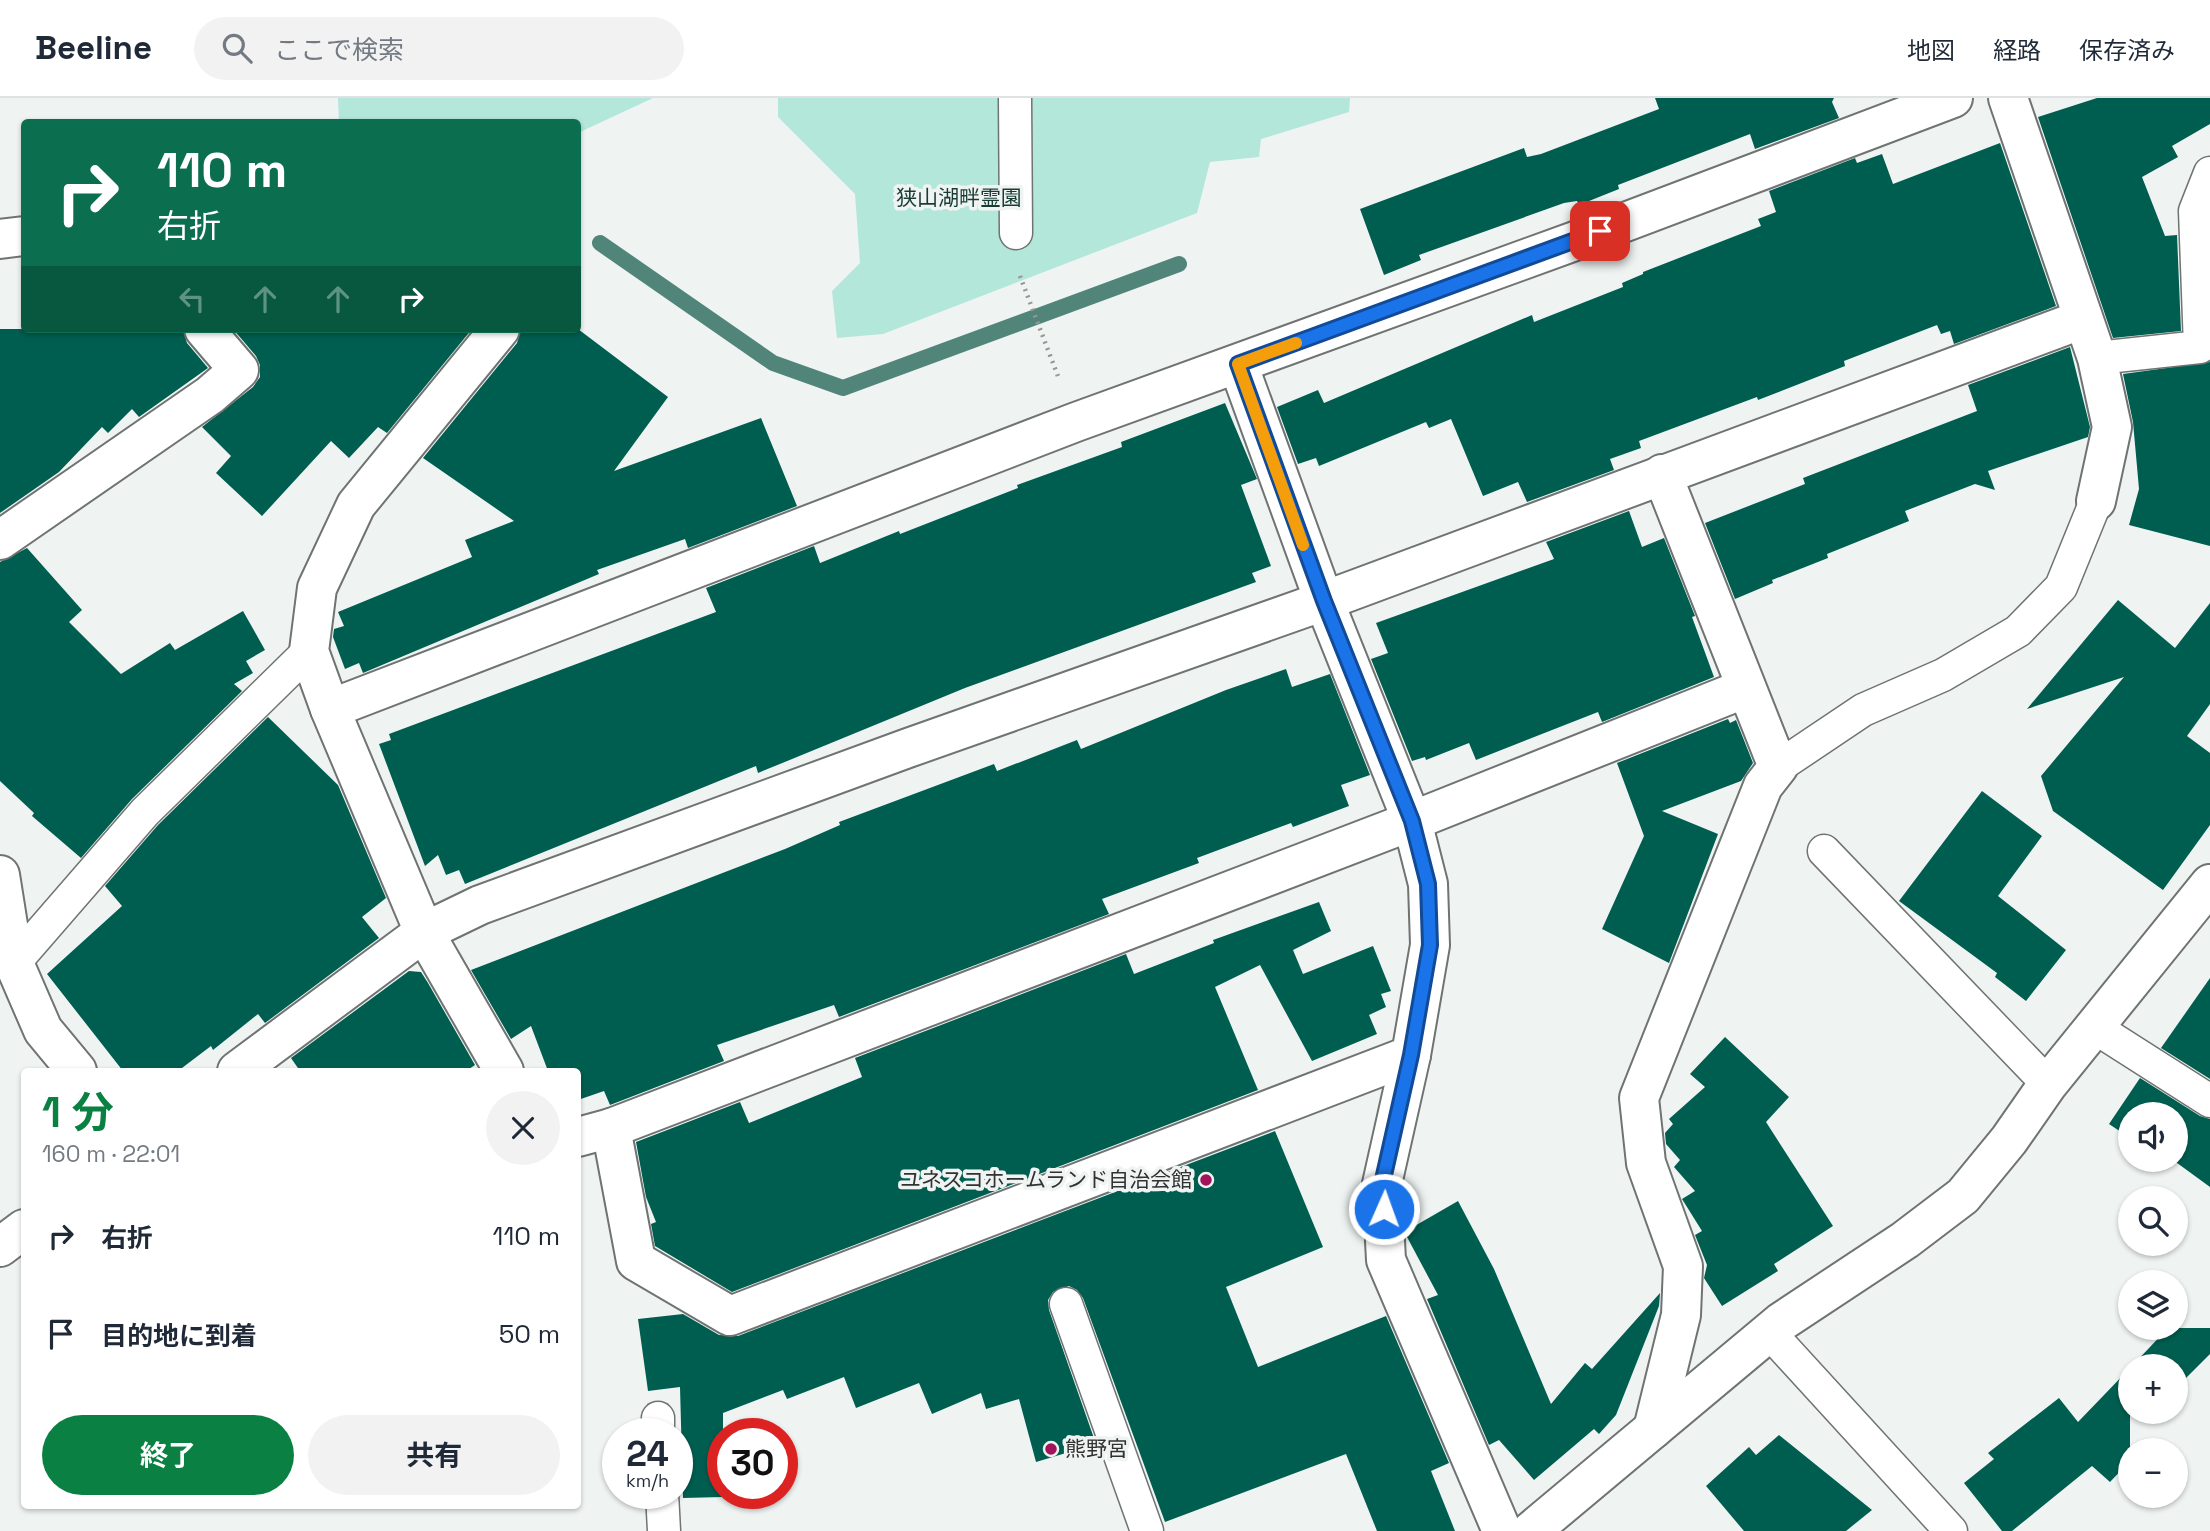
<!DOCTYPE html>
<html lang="ja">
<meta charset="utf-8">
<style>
:root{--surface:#fff;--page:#f2f2f3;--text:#1f2937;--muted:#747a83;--line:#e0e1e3;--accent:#0b8043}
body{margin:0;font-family:"Space Grotesk","Noto Sans JP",sans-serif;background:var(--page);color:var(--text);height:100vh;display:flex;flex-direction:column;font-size:26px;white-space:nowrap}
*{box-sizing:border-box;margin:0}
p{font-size:23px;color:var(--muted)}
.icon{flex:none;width:38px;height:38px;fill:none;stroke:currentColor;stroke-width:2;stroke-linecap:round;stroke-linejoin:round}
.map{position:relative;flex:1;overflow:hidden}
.panel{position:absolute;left:21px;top:970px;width:560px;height:441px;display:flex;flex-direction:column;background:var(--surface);border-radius:7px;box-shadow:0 2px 5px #0004}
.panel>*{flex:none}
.guide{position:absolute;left:21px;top:21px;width:560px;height:214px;border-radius:7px;box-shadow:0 2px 5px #0004;background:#0b6e4f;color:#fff;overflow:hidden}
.controls{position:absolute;left:2118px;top:1004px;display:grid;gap:14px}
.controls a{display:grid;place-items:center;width:70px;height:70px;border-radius:50%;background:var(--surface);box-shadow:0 2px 5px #0004;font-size:35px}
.speed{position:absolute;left:602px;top:1320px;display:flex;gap:14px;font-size:35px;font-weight:700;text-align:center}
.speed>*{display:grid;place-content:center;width:91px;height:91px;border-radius:50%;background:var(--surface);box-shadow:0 2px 5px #0004;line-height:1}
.speed small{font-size:18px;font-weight:400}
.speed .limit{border:10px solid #d22;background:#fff;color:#111}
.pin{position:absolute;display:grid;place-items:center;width:60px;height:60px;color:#fff;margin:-30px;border-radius:14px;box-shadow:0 4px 10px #0006}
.me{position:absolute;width:77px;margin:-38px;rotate:2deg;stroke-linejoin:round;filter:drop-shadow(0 0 5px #0008)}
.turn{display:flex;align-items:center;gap:24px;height:147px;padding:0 21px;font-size:32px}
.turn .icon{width:91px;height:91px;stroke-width:2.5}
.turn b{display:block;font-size:49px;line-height:60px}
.lanes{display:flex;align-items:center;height:66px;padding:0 21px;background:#0003;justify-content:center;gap:35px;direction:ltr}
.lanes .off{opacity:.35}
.round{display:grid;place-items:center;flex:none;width:74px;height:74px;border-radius:37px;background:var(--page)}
.headline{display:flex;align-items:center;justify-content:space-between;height:119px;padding:0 21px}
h1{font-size:42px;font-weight:700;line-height:52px;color:var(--accent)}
.cta{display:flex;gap:14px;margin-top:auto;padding:14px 21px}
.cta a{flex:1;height:80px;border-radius:42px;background:var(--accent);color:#fff;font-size:28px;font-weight:700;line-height:80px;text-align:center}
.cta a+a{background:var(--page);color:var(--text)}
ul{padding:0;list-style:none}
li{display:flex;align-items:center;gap:21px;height:98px;padding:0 21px}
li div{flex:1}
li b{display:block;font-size:26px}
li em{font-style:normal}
header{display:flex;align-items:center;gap:42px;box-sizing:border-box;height:98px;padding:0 35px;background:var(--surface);border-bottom:2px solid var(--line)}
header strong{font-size:33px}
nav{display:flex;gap:38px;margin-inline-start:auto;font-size:24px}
.search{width:490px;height:63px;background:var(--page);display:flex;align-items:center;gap:18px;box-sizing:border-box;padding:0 24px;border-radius:38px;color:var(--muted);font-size:26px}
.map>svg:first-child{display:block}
.green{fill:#b3e7da}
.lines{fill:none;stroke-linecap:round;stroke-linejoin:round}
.stream{stroke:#51857a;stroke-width:16}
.building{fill:#005e50}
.service-casing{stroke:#6f7372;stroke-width:35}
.minor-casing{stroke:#6f7372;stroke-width:42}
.path{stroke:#949796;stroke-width:4.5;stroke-dasharray:2 5;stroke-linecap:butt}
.service{stroke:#fff;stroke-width:32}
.minor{stroke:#fff;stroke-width:38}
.route-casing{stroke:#114b97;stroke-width:18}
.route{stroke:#1a73e8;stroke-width:12}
.slow{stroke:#f59e0b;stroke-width:12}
.poi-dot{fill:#a1135a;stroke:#eff4f2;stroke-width:2.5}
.labels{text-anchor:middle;stroke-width:7;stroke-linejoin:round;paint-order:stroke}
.park-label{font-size:21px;fill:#183c34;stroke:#eff4f2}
.poi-label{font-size:21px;fill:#313232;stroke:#eff4f2;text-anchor:end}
</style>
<header>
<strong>Beeline</strong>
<div class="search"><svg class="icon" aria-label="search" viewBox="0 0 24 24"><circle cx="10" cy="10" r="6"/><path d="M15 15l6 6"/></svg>ここで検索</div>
<nav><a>地図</a><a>経路</a><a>保存済み</a></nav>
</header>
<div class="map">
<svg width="2210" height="1433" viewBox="0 0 2210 1433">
<rect width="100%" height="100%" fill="#eff4f2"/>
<g class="green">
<path d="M338,0H653L578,35V24H339Z"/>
<path d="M778,0H1350L1349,14L1261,41L1259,59L1210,64L1197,115L883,236L837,240L832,193L860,165L855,96L778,19Z"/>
</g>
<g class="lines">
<path class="stream" d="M600,145L773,265L843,290L1179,166"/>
</g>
<g class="building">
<path d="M1655,0H1834L1832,4L1839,20L1755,51L1750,36L1618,87L1619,91L1579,107L1577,103L1564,105L1419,157L1421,162L1384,177L1360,111L1524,50L1527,59L1541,56L1659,11Z"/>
<path d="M2097,0H2210V26L2172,48L2178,59L2142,79L2165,138L2177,137L2181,233L2113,240L2038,19Z"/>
<path d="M2000,45L2056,208L1954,246L1950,233L1941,236L1937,227L1844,263L1845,268L1758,302L1757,299L1639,343L1641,350L1610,361L1614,372L1527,404L1518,384L1483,398L1451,321L1429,330L1426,324L1319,368L1316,360L1298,366L1277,309L1318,292L1324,305L1532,217L1534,224L1623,189L1622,185L1643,176V174L1761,128L1758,121L1776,114L1769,93L1855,60L1857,65L1882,56L1893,86Z"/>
<path d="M0,231H183L187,245L208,270L139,319L132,311L108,335L102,329L59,374L0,415Z"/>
<path d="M233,231H472L387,335L378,329L349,360L331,343L262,418L216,375L231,358L202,329L253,289L260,279V267L256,258Z"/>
<path d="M521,231H578L668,299L614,373L761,320L797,408L688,450L685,441L597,472L599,476L363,575L359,565L345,571L333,539L334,531L344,528L338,514L472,459L465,442L514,423L423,360L517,245Z"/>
<path d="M2070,249L2090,329L2088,339L1988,373L1995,392L1975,386L1905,413L1909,423L1827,456L1828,460L1772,482L1773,485L1735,501L1705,425L1805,386L1803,380L1977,313L1968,287Z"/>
<path d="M2210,264V448L2129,427L2139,391L2133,324L2123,276Z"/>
<path d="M1225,305L1257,381L1241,387L1271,468L1252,475L1256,484L965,590L758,675L756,668L465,786L459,772L446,777L438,757L425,768L379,646L391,642L389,636L716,514L706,490L814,448L820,465L899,433L900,436L1018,390L1017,387L1122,349L1121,344Z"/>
<path d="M1629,413L1642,449L1664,440L1695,518L1692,519L1714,579L1602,624L1598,614L1476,662L1469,645L1426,662L1425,659L1412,663L1371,561L1388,555L1376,525L1554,461L1546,444Z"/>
<path d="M27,450L82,512L69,524L121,576L170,545L175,552L243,513L265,552L246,563L253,575L234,586L242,593L132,701L81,760L32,718L34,715L0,683V464Z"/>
<path d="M2118,502L2175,550L2210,505V606L2187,638L2210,655V727L2163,792L2053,713L2041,678L2124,579L2027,611Z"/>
<path d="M1286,571L1292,589L1330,576L1370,677L1341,687L1349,708L1293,729L1291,725L1197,760L1199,765L1102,801L1109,816L839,919L834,907L717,947L724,963L610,1007L604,993L578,1002V973H548L531,928L511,941L471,872L785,751L840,727L839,724L994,666L997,673L1077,642L1081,651L1226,592Z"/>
<path d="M268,619L338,687L386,800L362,819L379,840L265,925L258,916L213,952L211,948L178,973H123L47,876L122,808L105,788L158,727Z"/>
<path d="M1728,621L1730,625L1736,622L1753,665L1741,683L1662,713L1718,736L1669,865L1602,831L1644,738L1617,665Z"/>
<path d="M1982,693L2042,738L1998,798L2066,852L2026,903L1995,879L1997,875L1899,803Z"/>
<path d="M1319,804L1331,833L1293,852L1303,876L1373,848L1391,893L1381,896L1386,909L1369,917L1377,936L1312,963L1260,867L1215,889L1258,992L732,1194L655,1148L651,1126L656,1124L646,1099L636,1044L740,1004L749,1025L862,979L855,960L1126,856L1134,876L1214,845L1213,842Z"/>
<path d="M409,873L421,874L428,885L475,967L466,973H300L291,960Z"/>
<path d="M2210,880V981L2161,950Z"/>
<path d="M1725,939L1789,999L1766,1024L1833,1128L1774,1166L1778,1173L1722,1208L1704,1180L1707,1167L1695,1137L1702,1133L1682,1101L1695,1093L1674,1069L1680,1062L1666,1046L1665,1035L1673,1026L1669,1021L1705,989L1690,976Z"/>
<path d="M2140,980L2200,1018L2210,1021V1089L2173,1062L2175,1017H2130V1040L2109,1026Z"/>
<path d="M1275,1033L1323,1149L1226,1189L1258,1269L1386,1218L1449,1365L1431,1373L1455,1433H1377L1346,1356L1165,1424L1083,1200L1077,1192L1069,1188L1053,1194L1048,1202L1049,1212L1096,1346L1036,1364L1019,1301L986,1311L981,1295L932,1316L919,1285L856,1310L844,1279L787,1301L783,1292L723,1315V1399L683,1400L680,1289L648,1293L638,1221L683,1216L719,1237L738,1238Z"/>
<path d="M1458,1103L1494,1171L1551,1306L1585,1265L1592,1271L1660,1195L1659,1208L1616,1317L1599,1336L1594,1331L1534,1382L1499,1342L1489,1347L1427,1201L1438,1197L1407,1139L1406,1133Z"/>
<path d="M2168,1230H2210V1256L2175,1291V1269H2131Z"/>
<path d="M2130,1270V1363L2110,1384L2092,1368L2012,1433H2002L1964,1385L1994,1361L1988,1355L2059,1300L2078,1324Z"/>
<path d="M1779,1337L1872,1412L1846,1433H1744L1706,1388L1749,1349L1756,1357Z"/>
</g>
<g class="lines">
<g class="service-casing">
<g id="service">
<path d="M1015,0L1016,135"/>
<path d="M2097,260L2200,249L2195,113L2210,75"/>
<path d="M1778,669L1863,612L1943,577L2018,533L2061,489L2096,403"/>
<path d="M1824,753L2048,986"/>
<path d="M14,865L145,714L309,553"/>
<path d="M2094,929L2210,1003"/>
<path d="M1066,1206L1147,1433"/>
<path d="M1769,1234L1951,1433"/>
<path d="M658,1320V1335"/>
<path d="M662,1395L664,1433"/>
</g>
</g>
<g class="minor-casing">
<g id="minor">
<path d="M2008,0L2097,260L2112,329L2096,403"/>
<path d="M0,141L24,138"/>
<path d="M500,231L356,407L317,490L309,553L330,611L424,834L504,973"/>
<path d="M1238,266L1324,503L1412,723L1428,786L1430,847L1411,957L1382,1086L1386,1162L1502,1433"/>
<path d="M0,442L210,297L239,272L204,231"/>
<path d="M330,611L1076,324L1575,143L1953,0"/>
<path d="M0,777L14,865L43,932L77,973"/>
<path d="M237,973L424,834L480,807L908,650L1324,503L2083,221"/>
<path d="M611,1030L636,1163L730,1218L1411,957"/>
<path d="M578,1039L611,1030L1412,723L1746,590"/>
<path d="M0,1149L24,1131"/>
<path d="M1653,1331L1681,1217L1683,1168L1646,1065L1639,1000L1763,688L1778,669L1662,376"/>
<path d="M1531,1433L1781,1224L1905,1142L1963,1098L2009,1042L2048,986L2210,786"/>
</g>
</g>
<path class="path" d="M1020,178L1059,281"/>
<use href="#service" class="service"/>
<use href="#minor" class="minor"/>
</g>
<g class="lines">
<g class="route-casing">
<path id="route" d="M1384,1111L1382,1086L1411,957L1430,847L1428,786L1412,723L1324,503L1238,266L1600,133"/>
</g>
<use href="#route" class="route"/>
<path class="slow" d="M1296,245L1238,266L1303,447"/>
</g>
<g class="poi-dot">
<circle cx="1206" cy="1082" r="7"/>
<circle cx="1051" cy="1351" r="7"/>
</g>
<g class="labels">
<g class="park-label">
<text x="959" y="107">狭山湖畔霊園</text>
</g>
<g class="poi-label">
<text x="1192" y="1089">ユネスコホームランド自治会館</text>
<text x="1065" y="1358" text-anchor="start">熊野宮</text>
</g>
</g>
</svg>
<div class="controls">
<a><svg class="icon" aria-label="sound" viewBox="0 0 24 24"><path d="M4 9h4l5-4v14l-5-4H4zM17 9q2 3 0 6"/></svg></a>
<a><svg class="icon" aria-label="search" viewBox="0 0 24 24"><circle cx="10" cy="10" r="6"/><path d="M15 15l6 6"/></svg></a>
<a><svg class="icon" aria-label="layers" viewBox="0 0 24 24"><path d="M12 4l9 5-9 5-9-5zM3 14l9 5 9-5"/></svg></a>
<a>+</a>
<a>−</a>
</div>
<div class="speed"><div>24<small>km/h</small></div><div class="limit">30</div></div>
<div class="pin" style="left:1600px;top:133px;background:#d93025"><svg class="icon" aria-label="arrive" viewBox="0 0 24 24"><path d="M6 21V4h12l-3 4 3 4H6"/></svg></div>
<svg class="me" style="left:1384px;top:1111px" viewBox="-20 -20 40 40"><circle r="17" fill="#1a73e8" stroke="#fff" stroke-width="3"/><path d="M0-11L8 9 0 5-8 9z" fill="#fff"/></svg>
<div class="guide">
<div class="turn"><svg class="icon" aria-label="right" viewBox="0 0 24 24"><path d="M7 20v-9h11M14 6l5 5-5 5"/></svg><div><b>110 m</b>右折</div></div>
<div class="lanes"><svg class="icon off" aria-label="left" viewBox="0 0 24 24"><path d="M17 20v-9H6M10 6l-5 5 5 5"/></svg><svg class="icon off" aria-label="ahead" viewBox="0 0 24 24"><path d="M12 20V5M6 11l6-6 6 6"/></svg><svg class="icon off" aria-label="ahead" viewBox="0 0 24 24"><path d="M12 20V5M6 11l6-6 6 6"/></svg><svg class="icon" aria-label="right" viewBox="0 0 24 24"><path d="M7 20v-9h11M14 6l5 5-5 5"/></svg></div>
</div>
<section class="panel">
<div class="headline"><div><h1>1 分</h1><p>160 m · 22:01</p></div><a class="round"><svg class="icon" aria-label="close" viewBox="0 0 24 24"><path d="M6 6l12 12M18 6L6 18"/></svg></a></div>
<ul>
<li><svg class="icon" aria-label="right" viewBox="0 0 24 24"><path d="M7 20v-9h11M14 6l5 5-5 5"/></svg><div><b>右折</b></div><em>110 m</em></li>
<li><svg class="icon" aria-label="arrive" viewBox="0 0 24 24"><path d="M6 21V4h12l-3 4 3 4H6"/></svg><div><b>目的地に到着</b></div><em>50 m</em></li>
</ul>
<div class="cta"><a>終了</a><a>共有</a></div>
</section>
</div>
